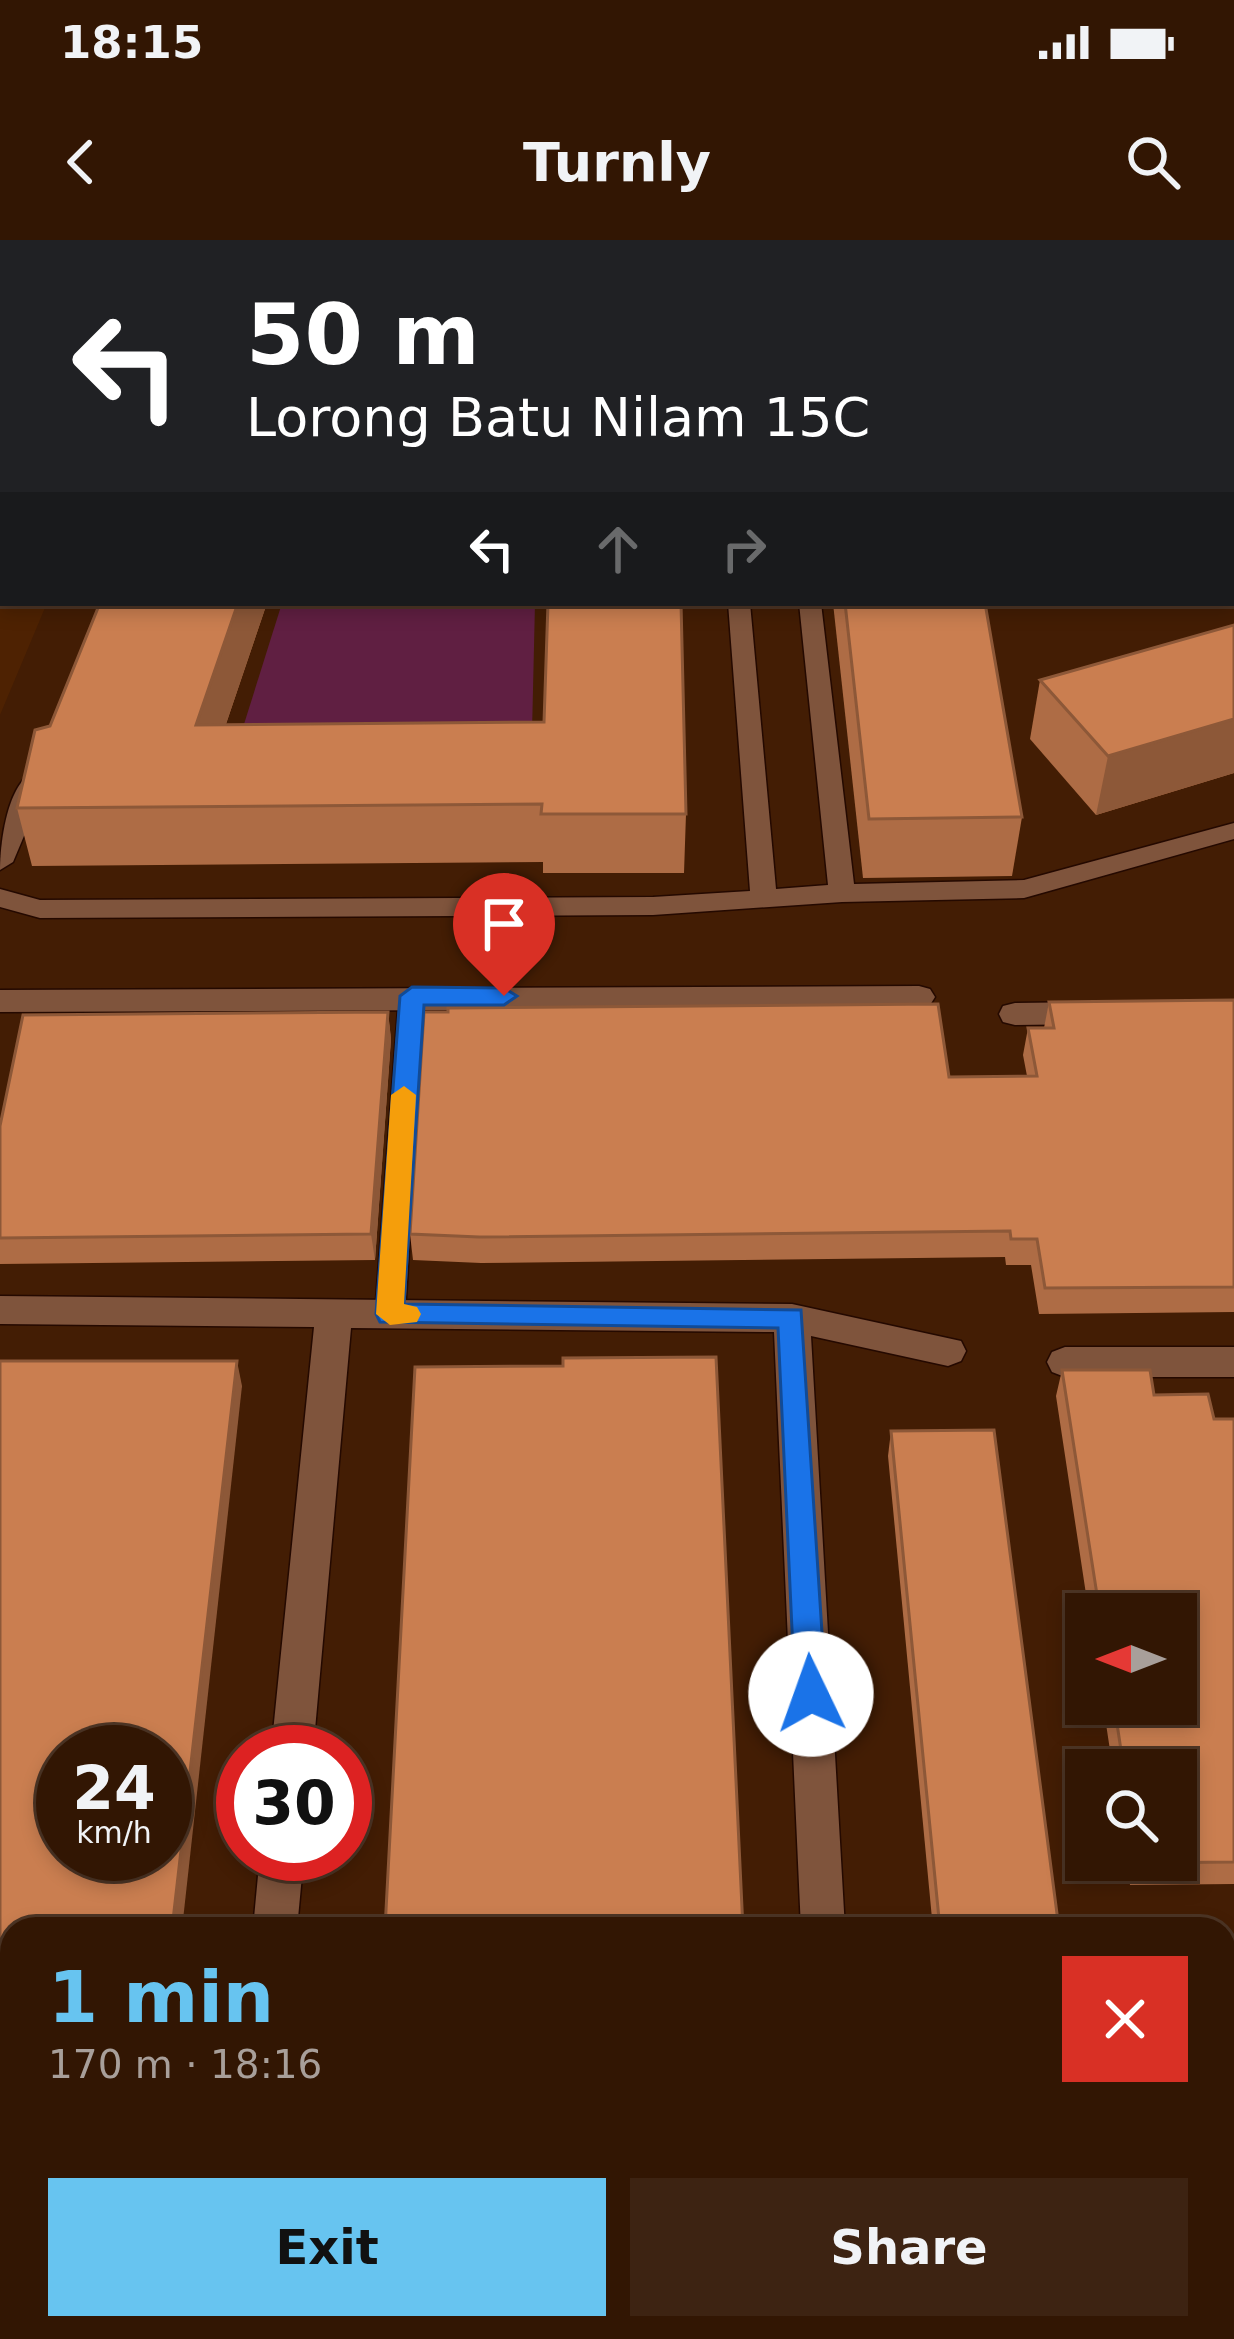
<!DOCTYPE html>
<meta charset="utf-8">
<style>
:root{--surface:#321603;--page:#3d2312;--text:#f1f3f6;--muted:#a89f9a;--line:#4d3525;--accent:#67c4f0}
body{margin:0;font-family:"DejaVu Sans",sans-serif;background:var(--page);color:var(--text);height:100vh;display:flex;flex-direction:column;font-size:45px;white-space:nowrap}
*{box-sizing:border-box;margin:0}
p{font-size:39px;color:var(--muted)}
.icon{flex:none;width:66px;height:66px;fill:none;stroke:currentColor;stroke-width:2;stroke-linecap:round;stroke-linejoin:round}
.map{position:relative;flex:1;overflow:hidden}
.sheet{position:absolute;left:0px;top:1677px;width:1236px;height:423px;display:flex;flex-direction:column;background:var(--surface);border-radius:36px 36px 0 0;box-shadow:0 6px 18px #0003,0 0 0 3px var(--line)}
.sheet>*{flex:none}
.top-card{position:absolute;left:0px;top:0px;width:1236px;height:366px;box-shadow:0 6px 18px #0003,0 0 0 3px var(--line);background:#202124;color:#fff;overflow:hidden}
.needle{width:78px;rotate:270deg}
.fabs{position:absolute;left:1065px;top:1353px;display:grid;gap:24px}
.fabs a{display:grid;place-items:center;width:132px;height:132px;border-radius:0px;background:var(--surface);box-shadow:0 6px 18px #0003,0 0 0 3px var(--line);font-size:60px}
.speed{position:absolute;left:36px;top:1485px;display:flex;gap:24px;font-size:60px;font-weight:700;text-align:center}
.speed>*{display:grid;place-content:center;width:156px;height:156px;border-radius:50%;background:var(--surface);box-shadow:0 6px 18px #0003,0 0 0 3px var(--line);line-height:1}
.speed small{font-size:30px;font-weight:400}
.speed .limit{border:18px solid #d22;background:#fff;color:#111}
.pin{position:absolute;display:grid;place-items:center;width:102px;height:102px;color:#fff;margin:-123px -51px;border-radius:50% 50% 50% 0;rotate:-45deg;box-shadow:0 0 12px #0007}
.pin .icon{rotate:45deg}
.me{position:absolute;width:132px;margin:-66px;rotate:357deg;stroke-linejoin:round;filter:drop-shadow(0 0 9px #0008)}
.turn{display:flex;align-items:center;gap:42px;height:252px;padding:0 48px;font-size:54px}
.turn .icon{width:156px;height:156px;stroke-width:2.5}
.turn b{display:block;font-size:84px;line-height:102px}
.lanes{display:flex;align-items:center;height:114px;padding:0 48px;background:#0003;justify-content:center;gap:60px;direction:ltr}
.lanes .off{opacity:.35}
.round{display:grid;place-items:center;flex:none;width:126px;height:126px;border-radius:0px;background:var(--page)}
.overview{display:flex;align-items:center;justify-content:space-between;height:204px;padding:0 48px}
h1{font-size:72px;font-weight:700;line-height:90px;color:var(--accent)}
.cta{display:flex;gap:24px;margin-top:auto;padding:24px 48px}
.cta a{flex:1;height:138px;border-radius:0px;background:var(--accent);color:#111;font-size:48px;font-weight:700;line-height:138px;text-align:center}
.cta a+a{background:var(--page);color:var(--text)}
.status{display:flex;justify-content:space-between;align-items:center;height:84px;padding:0 60px;background:var(--surface);direction:ltr}
.status svg{height:33px;fill:currentColor}
header{display:flex;justify-content:space-between;align-items:center;height:156px;padding:0 48px;background:var(--surface);font-size:54px;font-weight:700}
.map>svg:first-child{display:block}
.built{fill:#4e2202}
.green{fill:#601f42}
.lines{fill:none;stroke-linecap:round;stroke-linejoin:round}
.service-casing{stroke:#240900;stroke-width:3}
.minor-casing{stroke:#240900;stroke-width:3}
.service{fill:#7f543c;fill-rule:evenodd}
.minor{fill:#7f543c;fill-rule:evenodd}
.wall{fill:#ae6c45}
.shaded-wall{fill:#8d5838}
.building{fill:#ca7e50;stroke:#8d5838;stroke-width:3;fill-rule:evenodd}
.route{fill:#1a73e8;stroke:#114b97;stroke-width:3}
.slow{fill:#f59e0b}
</style>
<div class="status"><b>18:15</b><svg viewBox="0 0 49 12"><path d="M0 12V9h3v3zM5 12V6h3v6zM10 12V3h3v9zM15 12V0h3v12zM26 1h20v11H26zM47 4h2v5h-2z"/></svg></div>
<header><svg class="icon" aria-label="back" viewBox="0 0 24 24"><path d="M15 5l-7 7 7 7"/></svg>Turnly<svg class="icon" aria-label="search" viewBox="0 0 24 24"><circle cx="10" cy="10" r="6"/><path d="M15 15l6 6"/></svg></header>
<div class="map">
<svg width="1234" height="2099" viewBox="0 0 1234 2099">
<rect width="100%" height="100%" fill="#431d04"/>
<path class="built" d="M0,111L3,363H47L0,475Z"/>
<path class="green" d="M282,363H535L531,536L229,532Z"/>
<g class="lines">
<g class="service-casing">
<g id="service">
<path d="M728,363H750L776,649L828,645L799,363H821L854,644L1024,640L1234,583V599L1024,658L842,662L653,675L40,678L0,667V649L40,660L653,657L750,651Z"/>
<path d="M36,531L48,539L13,622L0,630C0,604 7,541 36,531Z"/>
<path d="M412,747L425,756L405,1074L401,1082H379L375,1074L399,756Z"/>
</g>
</g>
<g class="minor-casing">
<g id="minor">
<path d="M441,0H463L464,3H440Z"/>
<path d="M764,0H786L788,3H764Z"/>
<path d="M1108,0H1130L1132,3H1108Z"/>
<rect x="1233" y="29" width="1" height="14"/>
<rect x="0" y="30" width="3" height="14"/>
<rect x="1233" y="55" width="1" height="14"/>
<rect x="0" y="61" width="3" height="14"/>
<rect x="0" y="87" width="3" height="14"/>
<rect x="1233" y="89" width="1" height="14"/>
<path d="M919,746L930,749L935,757L930,765L919,768L0,772V750Z"/>
<path d="M1092,762L1104,765L1108,773L1104,781L1092,784L1015,785L1003,782L999,774L1003,766L1015,763Z"/>
<path d="M0,1056L792,1064L961,1101L966,1111L961,1121L948,1126L811,1096L845,1689H801L774,1092L351,1088L313,1512H271L314,1087L0,1084Z"/>
<path d="M1065,1107H1234V1137H1065L1052,1132L1047,1122L1052,1112Z"/>
<path d="M260,1614H304L297,1689H253Z"/>
<path d="M213,2088H261V2099H211Z"/>
<path d="M819,2088H867L868,2099H818Z"/>
</g>
</g>
<use href="#service" class="service"/>
<use href="#minor" class="minor"/>
</g>
<g class="wall">
<path d="M0,0H95V3H3V12H0Z"/>
<path d="M203,0H411L410,3H203Z"/>
<rect x="525" y="0" width="197" height="3"/>
<path d="M859,0H1063L1062,3H859Z"/>
<path d="M1182,0H1234V4L1182,3Z"/>
<rect x="1233" y="114" width="1" height="111"/>
<path d="M100,363H267L226,484L686,574L684,633H543V622L32,626L17,568Z"/>
<path d="M833,363H985L1022,577L1012,636L863,638Z"/>
<path d="M1234,385V533L1096,575L1030,499L1040,440Z"/>
<path d="M1234,760V1072L1039,1074L1031,1025H1006L1005,1017L481,1023L413,1020L410,994L949,837L1027,836L1023,815L1028,788H1044L1049,762Z"/>
<path d="M388,772L391,799L375,1020L0,1024V886Z"/>
<path d="M0,1121L242,1146L12,1689V2024H0Z"/>
<path d="M1062,1130L1154,1155L1214,1179H1234V1644L1130,1645L1127,1620H1176V1530H1113L1103,1464H1176V1374H1089L1056,1156Z"/>
<path d="M891,1191L1059,1689H933L888,1216Z"/>
<path d="M972,2088H1101L1103,2099H973Z"/>
<path d="M1191,2088H1224L1234,2099H1193Z"/>
</g>
<g class="shaded-wall">
<path d="M238,363H267L206,543L196,485Z"/>
<path d="M1234,479V533L1096,575L1108,516Z"/>
<path d="M388,772L391,799L375,1020L371,994Z"/>
<path d="M237,1121L242,1146L182,1689H172Z"/>
</g>
<g class="building">
<rect x="1233" y="114" width="1" height="54"/>
<path d="M100,363H238L196,485L544,482L548,363H681L686,574H541L542,564L17,568L35,490L50,486Z"/>
<path d="M845,363H985L1022,577L869,579Z"/>
<path d="M1234,385V479L1108,516L1040,440Z"/>
<path d="M1234,760V1047L1045,1048L1037,999H1011L1010,991L479,997L410,994L424,772H448V768L938,764L949,837L1037,836L1028,788H1054L1049,762Z"/>
<path d="M388,772L371,994L0,998V886L23,775Z"/>
<path d="M716,1117L743,1689H385L415,1127L563,1126V1118Z"/>
<path d="M0,1121H237L172,1689H12V2007H0ZM63,1512H165V1614H63Z"/>
<path d="M1062,1130H1150L1154,1155L1208,1154L1214,1179H1234V1622L1139,1623L1138,1620H1176V1530H1124L1114,1464H1176V1374H1100Z"/>
<path d="M994,1190L1059,1689H940L891,1191Z"/>
<path d="M1224,1730H1234V2099H1206L1205,2088H1224Z"/>
<path d="M980,2088H1101L1103,2099H981Z"/>
</g>
<path class="route" d="M412,747L504,748L517,756L504,765H424L404,1064L801,1070L826,1454L822,1464L811,1468L800,1464L795,1454L778,1088L380,1082L376,1074L400,756Z"/>
<path class="slow" d="M404,846L416,855L404,1064L417,1067L421,1074L417,1082L390,1085L376,1074L391,855Z"/>
</svg>
<div class="fabs">
<a><svg class="needle" viewBox="-14 -14 28 28"><path d="M0-13l5 13h-10z" fill="#e53935"/><path d="M0 13l5-13h-10z" fill="#a89f9a"/></svg></a>
<a><svg class="icon" aria-label="search" viewBox="0 0 24 24"><circle cx="10" cy="10" r="6"/><path d="M15 15l6 6"/></svg></a>
</div>
<div class="speed"><div>24<small>km/h</small></div><div class="limit">30</div></div>
<div class="pin" style="left:504px;top:756px;background:#d93025"><svg class="icon" aria-label="arrive" viewBox="0 0 24 24"><path d="M6 21V4h12l-3 4 3 4H6"/></svg></div>
<svg class="me" style="left:811px;top:1454px" viewBox="-20 -20 40 40"><circle r="19" fill="#fff"/><path d="M0-13L10 11 0 6-10 11z" fill="#1a73e8"/></svg>
<div class="top-card">
<div class="turn"><svg class="icon" aria-label="left" viewBox="0 0 24 24"><path d="M17 20v-9H6M10 6l-5 5 5 5"/></svg><div><b>50 m</b>Lorong Batu Nilam 15C</div></div>
<div class="lanes"><svg class="icon" aria-label="left" viewBox="0 0 24 24"><path d="M17 20v-9H6M10 6l-5 5 5 5"/></svg><svg class="icon off" aria-label="ahead" viewBox="0 0 24 24"><path d="M12 20V5M6 11l6-6 6 6"/></svg><svg class="icon off" aria-label="right" viewBox="0 0 24 24"><path d="M7 20v-9h11M14 6l5 5-5 5"/></svg></div>
</div>
<section class="sheet">
<div class="overview"><div><h1>1 min</h1><p>170 m · 18:16</p></div><a class="round" style="background:#d93025;color:#fff"><svg class="icon" aria-label="close" viewBox="0 0 24 24"><path d="M6 6l12 12M18 6L6 18"/></svg></a></div>
<div class="cta"><a>Exit</a><a>Share</a></div>
</section>
</div>
